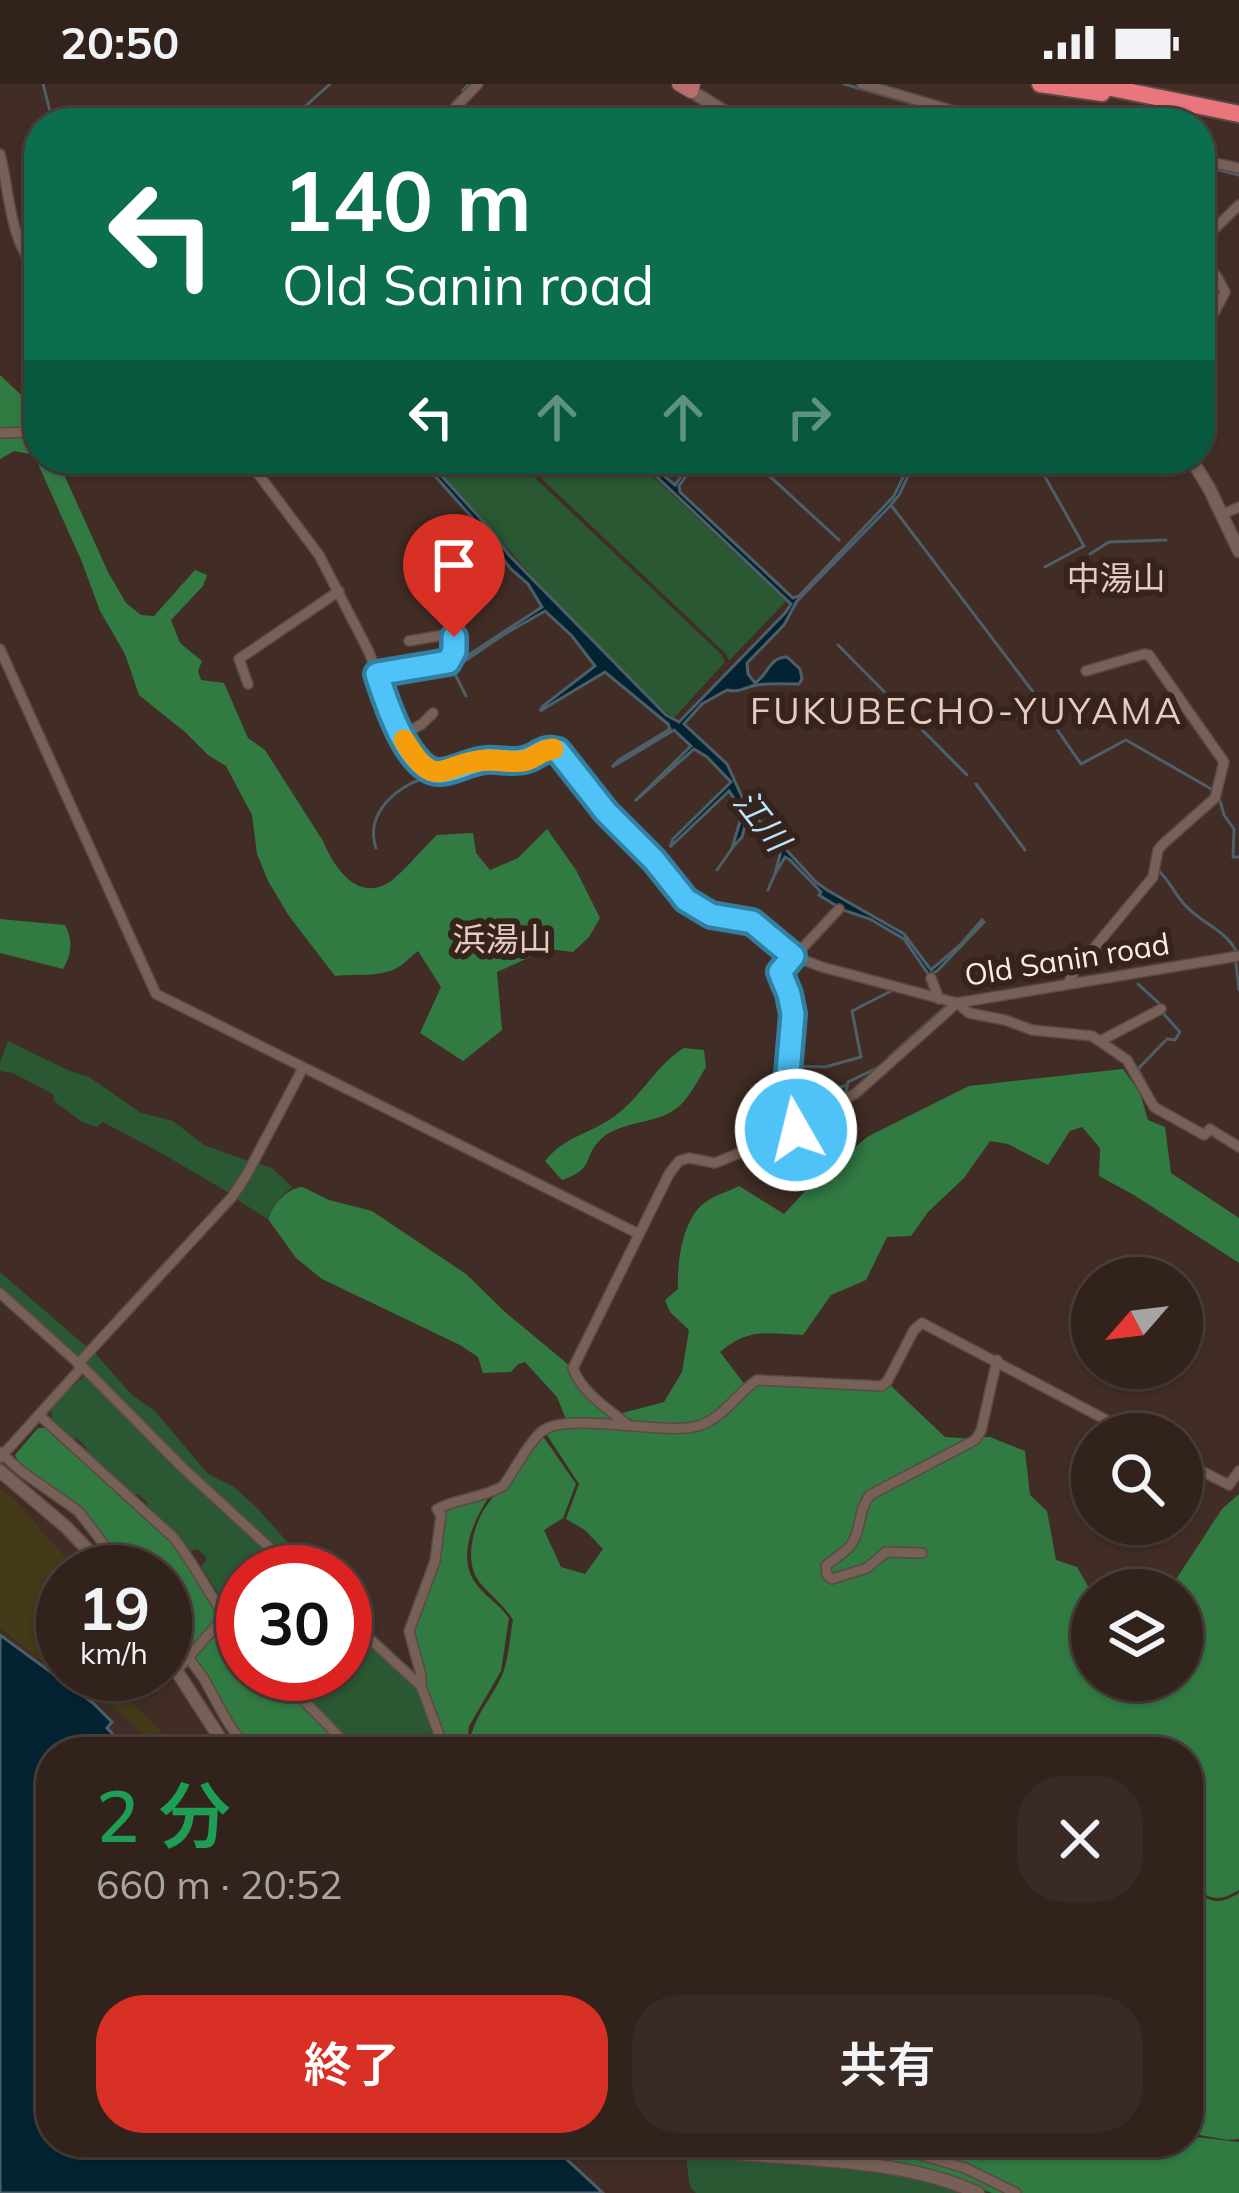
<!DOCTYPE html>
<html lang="ja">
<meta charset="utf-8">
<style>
:root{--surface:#31221c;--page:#392a25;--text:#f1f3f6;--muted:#a8a4a3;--line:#4c3f3b;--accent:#d93025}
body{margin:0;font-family:Mulish,"Noto Sans JP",sans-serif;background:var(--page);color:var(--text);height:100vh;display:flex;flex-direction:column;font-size:45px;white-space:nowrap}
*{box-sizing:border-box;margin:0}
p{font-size:39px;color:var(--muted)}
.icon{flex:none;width:66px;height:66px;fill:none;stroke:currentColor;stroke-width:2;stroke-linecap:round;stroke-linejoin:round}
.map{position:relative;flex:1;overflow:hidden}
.panel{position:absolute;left:36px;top:1653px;width:1167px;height:420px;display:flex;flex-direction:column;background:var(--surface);border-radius:48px;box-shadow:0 3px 9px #0004,0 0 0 3px var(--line)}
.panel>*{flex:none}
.hud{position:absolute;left:24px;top:24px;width:1191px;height:366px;border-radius:48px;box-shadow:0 3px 9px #0004,0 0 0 3px var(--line);background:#0b6e4f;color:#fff;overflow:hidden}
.needle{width:78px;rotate:242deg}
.controls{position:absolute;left:1071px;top:1173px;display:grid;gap:24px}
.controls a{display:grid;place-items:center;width:132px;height:132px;border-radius:50%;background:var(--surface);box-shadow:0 3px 9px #0004,0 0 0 3px var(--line);font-size:60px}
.speed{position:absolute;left:36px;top:1461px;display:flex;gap:24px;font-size:60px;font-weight:700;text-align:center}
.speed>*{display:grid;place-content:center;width:156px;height:156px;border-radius:50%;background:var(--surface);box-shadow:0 3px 9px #0004,0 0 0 3px var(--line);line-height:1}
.speed small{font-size:30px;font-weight:400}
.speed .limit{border:18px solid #d22;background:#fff;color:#111}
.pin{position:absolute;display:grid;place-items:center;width:102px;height:102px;color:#fff;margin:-123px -51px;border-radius:50% 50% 50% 0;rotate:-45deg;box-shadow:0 0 12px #0007}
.pin .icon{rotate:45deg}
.me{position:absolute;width:132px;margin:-66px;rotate:352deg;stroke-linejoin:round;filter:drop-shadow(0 0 9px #0008)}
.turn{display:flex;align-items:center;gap:42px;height:252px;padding:0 60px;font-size:54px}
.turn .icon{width:156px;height:156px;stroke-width:2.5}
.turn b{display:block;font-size:84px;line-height:102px}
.lanes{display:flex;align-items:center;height:114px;padding:0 60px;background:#0003;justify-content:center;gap:60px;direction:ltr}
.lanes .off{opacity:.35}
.round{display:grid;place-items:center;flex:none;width:126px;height:126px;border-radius:48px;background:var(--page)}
.overview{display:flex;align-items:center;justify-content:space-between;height:204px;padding:0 60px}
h1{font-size:72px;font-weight:600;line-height:90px;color:#1e9e55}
.cta{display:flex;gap:24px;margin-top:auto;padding:24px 60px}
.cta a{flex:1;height:138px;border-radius:48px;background:var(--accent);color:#fff;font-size:48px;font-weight:600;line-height:138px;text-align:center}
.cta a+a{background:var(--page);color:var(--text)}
.status{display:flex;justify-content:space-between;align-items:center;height:84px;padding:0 60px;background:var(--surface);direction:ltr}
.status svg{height:33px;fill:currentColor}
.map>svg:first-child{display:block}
.green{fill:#295833}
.forest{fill:#317b43}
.sand{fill:#423a19}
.water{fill:#032332;stroke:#4d5f68;stroke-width:3}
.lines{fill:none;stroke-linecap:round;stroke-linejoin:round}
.stream{stroke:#4d5f68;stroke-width:3}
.street-casing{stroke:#5a4942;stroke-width:12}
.secondary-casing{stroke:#5a4942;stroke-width:15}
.primary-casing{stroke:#5a4942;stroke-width:16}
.highway-casing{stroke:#5a4942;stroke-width:20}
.street{stroke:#776057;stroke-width:9}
.secondary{stroke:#776057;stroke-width:12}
.primary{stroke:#bb6d6e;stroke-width:14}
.highway{stroke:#e9757d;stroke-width:16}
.route-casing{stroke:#337fa1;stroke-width:30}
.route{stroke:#4fc3f7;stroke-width:21}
.slow{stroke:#f59e0b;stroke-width:21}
.labels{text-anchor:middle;stroke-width:12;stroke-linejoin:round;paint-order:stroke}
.street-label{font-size:30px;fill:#faece7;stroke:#36231b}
.neighbourhood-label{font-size:33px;fill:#e5cbc1;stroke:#36231b}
.water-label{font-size:33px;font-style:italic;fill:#b7e5fd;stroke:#36231b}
.quarter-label{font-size:36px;letter-spacing:3px;fill:#e5cbc1;stroke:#36231b}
</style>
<div class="status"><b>20:50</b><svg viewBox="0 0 49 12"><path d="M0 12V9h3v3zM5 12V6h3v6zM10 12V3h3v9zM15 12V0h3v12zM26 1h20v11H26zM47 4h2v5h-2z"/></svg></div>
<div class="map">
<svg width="1239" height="2109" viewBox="0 0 1239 2109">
<rect width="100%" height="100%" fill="#412d25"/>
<g class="green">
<path d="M427,375H515L721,570L725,578L674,634C652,618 632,595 613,576C547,512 489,443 427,375Z"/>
<path d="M521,375H634L786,517L729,577L726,570Z"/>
<path d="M8,957L70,987L89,993L141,1029L173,1037L204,1061L251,1078L231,1110L161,1069L103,1038L97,1043L82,1038L54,1017L53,1010L13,989L0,987V978Z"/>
<path d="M256,1079L272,1084L292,1103C282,1110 271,1124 267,1135L235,1114Z"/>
<path d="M0,1188L88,1264L77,1276L0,1206Z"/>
<path d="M94,1268L132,1311L155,1327L208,1390L234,1403L257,1424L314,1488H299L258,1452L90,1287L85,1279Z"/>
<path d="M85,1291L293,1488H243V1547L201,1483L207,1474L198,1465L191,1467L148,1425L147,1418L138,1410H133L87,1370L86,1363L77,1354L73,1356L52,1337L51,1323Z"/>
<path d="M345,1535L416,1602L440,1668H361L362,1661L355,1654L349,1655L292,1598L293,1590H345Z"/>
<path d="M702,2065L726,2073L912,2092L968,2109H696L690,2103L685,2066Z"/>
</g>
<g class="forest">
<path d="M0,291L20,310L39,316V345L0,347Z"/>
<path d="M39,350V375H57L108,488L126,519L141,531L154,532L195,486L207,491L203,502L171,536L180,559L202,577L198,587L201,596L224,599L248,654L265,666L323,757C333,782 357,818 388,799C398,794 426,761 437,751L473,749L476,769L490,786L518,774L547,745L576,786L600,834L589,853L573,868L548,865L497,888L502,946L463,977L420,949L441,903L418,867C412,871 408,876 403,880C384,895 357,889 335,892L289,832L268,797L257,770L252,731L226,682L208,671L185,648L139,611L125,570L100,527L82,478L34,371L14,367L0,375V352Z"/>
<path d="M0,835L65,841C73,857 72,869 63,885L0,869Z"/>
<path d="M684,964L704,966L706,983C697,997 687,1020 671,1028C650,1040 618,1038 600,1056C582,1074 595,1085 562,1096L545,1077C566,1052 584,1052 609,1036C640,1017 654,982 684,964Z"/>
<path d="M1123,985L1140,1009L1148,1036L1165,1043L1171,1089L1239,1134V1179L1134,1111L1099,1092L1100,1064L1082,1043L1070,1047L1048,1081L1008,1060L990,1057L964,1094L928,1128L911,1152L887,1153L866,1196L831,1211L803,1251C768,1249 748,1244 720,1268L745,1301C739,1308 732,1318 725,1324C695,1347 651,1347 619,1330L664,1318L682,1288L689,1246L670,1228L665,1216L678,1205C677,1180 682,1137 703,1120C712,1112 728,1108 739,1102L784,1130L807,1105L867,1053L969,1002Z"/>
<path d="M303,1103L329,1116L372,1127L466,1190L505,1228L570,1282L622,1338H567L557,1313L525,1278L518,1280L511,1288L483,1289L478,1273L460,1261L322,1195L296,1174L268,1135C273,1120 287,1104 303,1103Z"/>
<path d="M756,1299L884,1304L889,1300L945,1353L974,1355L868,1410C844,1441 867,1450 825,1477L823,1489L832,1497L868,1486L883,1472L892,1469H908L925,1474V1466L885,1465L868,1480L836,1493L829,1488C833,1475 845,1473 854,1461C863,1447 858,1428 869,1416C883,1399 949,1372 972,1360L980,1353H990L1025,1367L1030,1411L1047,1427L1056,1476L1077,1483L1092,1509V1596H1182V1506H1169L1222,1425L1239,1410V1806C1222,1816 1212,1818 1197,1804L1195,1788L1188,1783V1668H833L824,1663L806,1668H470C468,1635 494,1615 504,1586C509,1570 510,1552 513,1536C503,1519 481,1504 475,1491C463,1464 480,1419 504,1404L542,1351L576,1400L563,1434L544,1446L561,1483L585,1490L603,1465L585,1446L566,1435L579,1400L545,1348L554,1344L692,1347L703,1344L726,1331Z"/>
<path d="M38,1344H46L175,1462L220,1534L188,1570L165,1536V1488H134L78,1425L22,1385L15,1371Z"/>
<path d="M490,1411C475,1434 457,1470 474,1497C483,1511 499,1520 509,1534L501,1587L469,1642L466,1668H440L412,1545L446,1425Z"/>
<path d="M225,1539L234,1551L228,1556L235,1566L243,1561V1590H273L349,1668H254L239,1653L191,1575Z"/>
<path d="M1188,1786L1193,1791L1196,1808C1213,1820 1221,1820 1239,1809V2055L1228,2056L1188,2049Z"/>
<path d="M1188,2052L1239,2058V2109H1020L961,2080L865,2058H1188Z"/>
<path d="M709,2058C767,2058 841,2054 897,2066C938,2074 974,2090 1011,2109H992L935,2088L728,2063Z"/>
</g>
<path class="sand" d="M0,1405L13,1414L68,1477L67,1488H63V1590H103L181,1668H161L119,1627L75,1604L0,1544Z"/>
<g class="water">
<path d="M420,375H426L490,445L508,470L666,631L679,638L785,529L791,520L638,375H644L675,401L694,375H698L679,402L680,408L793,514L799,512L894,412L912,375H916L899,411L889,423L797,517L784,541L747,579L748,590L755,599C769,590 769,573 787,573L800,585L802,595L799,600C789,600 766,599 757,601C743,603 742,609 727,606L702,620L684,640L727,680L743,715L755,732L816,798L827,806L904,850L931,886L960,861L982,836L984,838L937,887L929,891L904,855L870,835L843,826L819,811L821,808L790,776L785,773L775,790L781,767L753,737L746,738L742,753L732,764L743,728L729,707L670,763L673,755L731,698L707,673L694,665L635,717L691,662L674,646L612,683L619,676L670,645L668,640L605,588L540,627L543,622L595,582L572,552L545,527L503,551L453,585L459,577L542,523L528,500L510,484L476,438Z"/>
<path d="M0,1551L93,1619L112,1638L107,1644L130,1668H51V2058H548L603,2109H0Z"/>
</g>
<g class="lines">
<g class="stream">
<path d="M43,0L53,39"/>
<path d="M844,0L979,39"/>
<path d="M463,6L469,0"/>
<path d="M288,38L330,0"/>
<path d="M1200,81L1239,91"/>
<path d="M751,375L839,456"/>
<path d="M1035,375L1084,462L1045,483"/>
<path d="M891,421L1043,621"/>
<path d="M1090,470L1109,458L1166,456"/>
<path d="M838,561L967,691"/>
<path d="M453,586L466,612"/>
<path d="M1047,631L1081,680L1126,656L1213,706"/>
<path d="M976,700L1025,766"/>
<path d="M1219,713L1224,731L1234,745L1233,773H1239"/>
<path d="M376,764C364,729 399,699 430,693"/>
<path d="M717,786L733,763"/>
<path d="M1160,788C1170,798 1175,810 1184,820C1200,839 1225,845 1236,867"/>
<path d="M768,806L777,785"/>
<path d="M1236,879L1239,906"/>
<path d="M1138,900L1162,922"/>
<path d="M1162,928L1180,948L1175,956L1167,955"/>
<path d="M890,972L945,923"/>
<path d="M793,982L825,983L861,973L852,927L891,907"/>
<path d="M1145,998L1138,985L1165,957"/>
<path d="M846,1008L848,998L879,983"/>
<path d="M795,1018L847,1001"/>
<path d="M838,1032L835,1025L841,1021"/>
<path d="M842,1039L843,1048"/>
</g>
<g class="street-casing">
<g id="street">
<path d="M862,0L951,26L1011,39"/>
<path d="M440,39L478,0"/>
<path d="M0,70C10,109 9,158 39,189"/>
<path d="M1200,76L1239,84"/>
<path d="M1200,159L1239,121"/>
<path d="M1200,174L1217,193L1225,208L1211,235L1200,239"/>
<path d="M0,349L39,348"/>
<path d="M247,375L319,471L369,568L395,638L413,671L428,686L446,687L466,679L487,676L522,677L546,665L558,667L606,728L654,776L685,816L711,831L751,839L793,872L822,883L957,919L1239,872"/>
<path d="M1223,430L1239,423"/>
<path d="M0,565L156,910L639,1150"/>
<path d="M377,590L448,578C455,573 456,562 455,553L444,551L409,557"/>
<path d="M248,600L239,575L339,507"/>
<path d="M402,651L422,640L433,629"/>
<path d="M931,894L939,915"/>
<path d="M1068,900L1074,888L1153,793L1158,766L1163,760L1215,714L1224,678L1149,571L1144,570L1086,587"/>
<path d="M1100,957L1161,925"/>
<path d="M798,1038L786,1013L793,930L789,910L780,888L839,825"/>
<path d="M0,1209L88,1288L183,1384L296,1488"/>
<path d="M78,1280L232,1113L246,1092L303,984"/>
<path d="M39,1331L173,1453C199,1485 214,1524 243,1554"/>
<path d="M628,1341C608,1325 581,1308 573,1284L669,1090L679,1077L689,1074L715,1079L796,1046L799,1036L855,1010L957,919L969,929L1005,936L1032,946L1092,952L1127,976L1154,1023L1204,1051L1210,1045L1239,1063"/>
<path d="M0,1368L21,1387L78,1427L106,1463L132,1488"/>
<path d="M0,1374L82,1283"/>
<path d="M1182,1377L1229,1401L1239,1387"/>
<path d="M922,1469L886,1468L867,1484L832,1495L827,1491L826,1482C833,1475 845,1469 851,1461C862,1446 857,1428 870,1411L975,1356L981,1347L997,1276"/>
<path d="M345,1532L421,1602"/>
<path d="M165,1539C176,1559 191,1576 204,1595C219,1621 229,1647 252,1668"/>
<path d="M176,1587L225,1532"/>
<path d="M278,1590L354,1668"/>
<path d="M442,1659L421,1602V1591L409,1547L435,1477L441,1431L437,1425C459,1414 483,1414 503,1402C515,1386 526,1362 541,1348C565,1326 664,1352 698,1342C724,1334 736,1310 757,1296L881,1302L887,1298L914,1246L922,1239L1133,1350"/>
<path d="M824,2058L895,2063L965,2084L1016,2109"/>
</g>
</g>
<g class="secondary-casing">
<g id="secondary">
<path d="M691,7L743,39"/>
<path d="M1191,375L1209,404L1239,467"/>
<path d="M0,1387L66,1443L109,1488"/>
<path d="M165,1569L229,1668"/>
<path d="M695,2058L719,2067L741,2070C819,2077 906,2076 978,2109"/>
</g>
</g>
<g class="primary-casing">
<path id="primary" d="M679,0L691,7L693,0"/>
</g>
<g class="highway-casing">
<g id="highway">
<path d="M1040,0L1102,9"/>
<path d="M1092,0L1239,30"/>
</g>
</g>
<use href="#street" class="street"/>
<use href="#secondary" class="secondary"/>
<use href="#primary" class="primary"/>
<use href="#highway" class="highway"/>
</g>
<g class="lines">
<g class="route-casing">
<path id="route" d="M454,553V567L448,578L377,590C385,615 409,691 441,688C456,687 470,677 486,676C498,675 512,679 524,676C539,673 541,662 558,667L606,728L654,776L686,816L711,831L752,838L793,872L780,888L789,910L793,930L786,1013L797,1038L796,1046"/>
</g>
<use href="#route" class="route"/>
<path class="slow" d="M404,656C437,711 441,678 487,676C499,675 515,680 527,676C538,672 541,666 553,665"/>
</g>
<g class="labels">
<g class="street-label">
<text transform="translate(1067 876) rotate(-9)" y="10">Old Sanin road</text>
</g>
<g class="neighbourhood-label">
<text x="1116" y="506">中湯山</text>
<text x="502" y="867">浜湯山</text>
</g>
<g class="water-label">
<text transform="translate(762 736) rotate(52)" y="12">江川</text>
</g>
<g class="quarter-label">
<text x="967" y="640">FUKUBECHO-YUYAMA</text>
</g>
</g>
</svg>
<div class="controls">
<a><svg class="needle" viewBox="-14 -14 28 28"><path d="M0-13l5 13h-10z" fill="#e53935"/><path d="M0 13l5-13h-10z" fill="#a8a4a3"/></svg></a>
<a><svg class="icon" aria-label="search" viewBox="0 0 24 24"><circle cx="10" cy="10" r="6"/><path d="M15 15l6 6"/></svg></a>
<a><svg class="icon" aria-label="layers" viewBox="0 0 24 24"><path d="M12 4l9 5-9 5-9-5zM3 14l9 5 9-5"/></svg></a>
</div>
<div class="speed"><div>19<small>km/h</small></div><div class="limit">30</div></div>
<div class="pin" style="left:454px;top:553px;background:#d93025"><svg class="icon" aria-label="arrive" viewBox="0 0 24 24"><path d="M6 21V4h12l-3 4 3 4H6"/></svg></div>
<svg class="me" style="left:796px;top:1046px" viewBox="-20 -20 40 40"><circle r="17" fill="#4fc3f7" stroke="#fff" stroke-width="3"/><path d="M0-11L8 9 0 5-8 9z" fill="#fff"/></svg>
<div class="hud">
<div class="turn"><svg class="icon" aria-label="left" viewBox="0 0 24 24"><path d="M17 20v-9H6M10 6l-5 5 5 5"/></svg><div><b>140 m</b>Old Sanin road</div></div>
<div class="lanes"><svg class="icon" aria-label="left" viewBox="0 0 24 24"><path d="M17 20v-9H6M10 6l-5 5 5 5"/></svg><svg class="icon off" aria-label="ahead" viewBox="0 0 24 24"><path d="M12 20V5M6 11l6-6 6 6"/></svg><svg class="icon off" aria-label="ahead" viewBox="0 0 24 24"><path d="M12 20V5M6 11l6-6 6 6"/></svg><svg class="icon off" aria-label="right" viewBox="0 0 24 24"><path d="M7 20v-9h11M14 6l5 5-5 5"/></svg></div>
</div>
<section class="panel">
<div class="overview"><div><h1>2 分</h1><p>660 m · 20:52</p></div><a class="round"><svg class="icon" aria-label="close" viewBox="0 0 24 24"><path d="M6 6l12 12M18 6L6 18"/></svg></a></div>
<div class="cta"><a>終了</a><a>共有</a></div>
</section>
</div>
